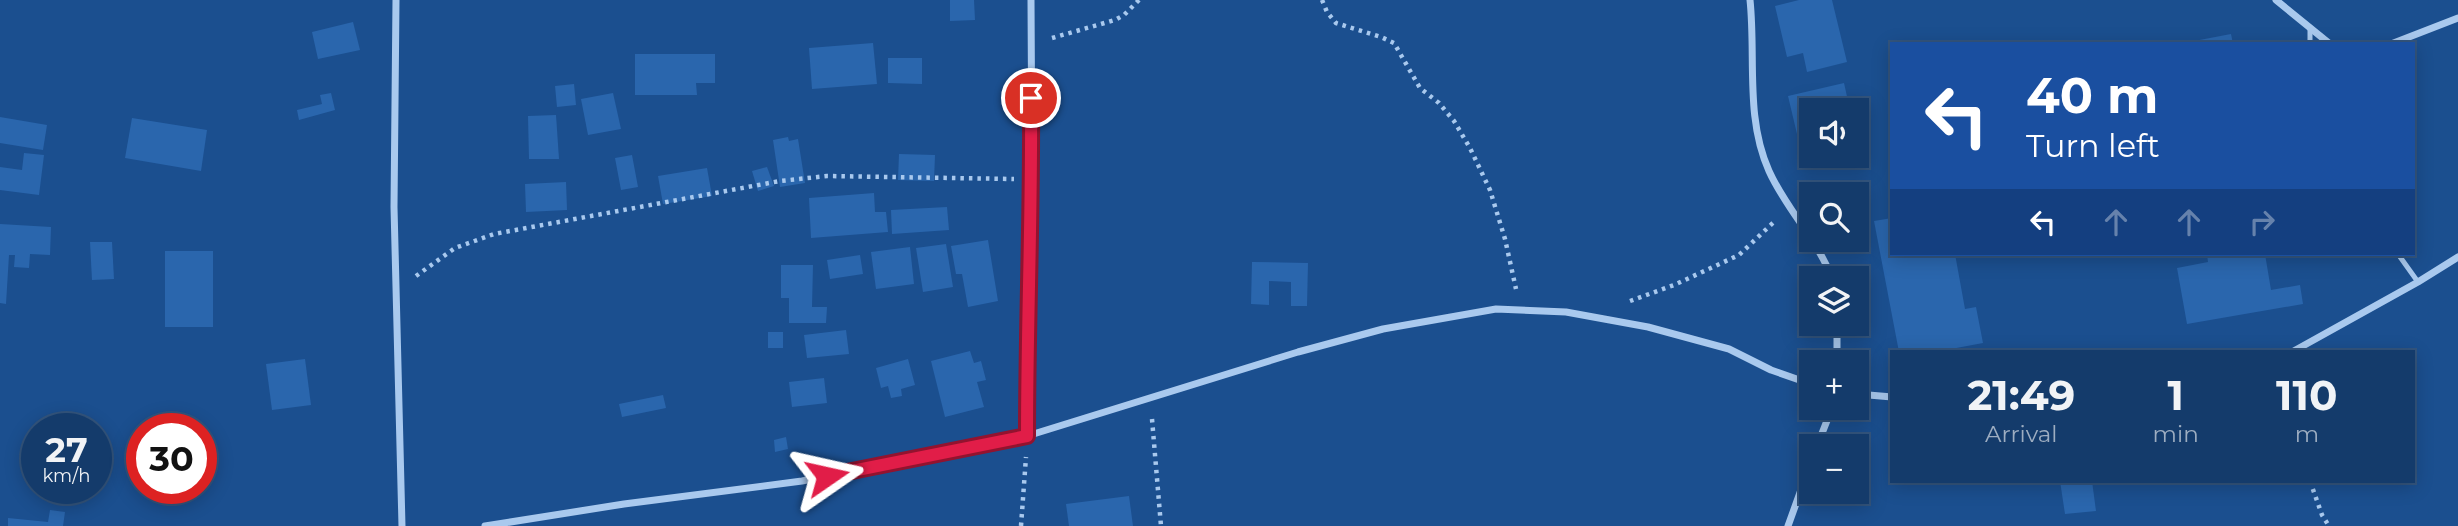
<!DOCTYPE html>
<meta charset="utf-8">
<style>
:root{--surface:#143b6b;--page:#214673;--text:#f1f3f6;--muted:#9dadc1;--line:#33557e}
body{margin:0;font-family:Montserrat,sans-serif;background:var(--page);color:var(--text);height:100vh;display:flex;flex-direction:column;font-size:26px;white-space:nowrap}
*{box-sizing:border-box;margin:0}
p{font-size:23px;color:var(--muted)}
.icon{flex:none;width:38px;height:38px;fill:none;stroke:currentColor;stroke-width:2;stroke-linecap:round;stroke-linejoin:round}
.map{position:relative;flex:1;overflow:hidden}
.side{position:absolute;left:1890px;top:350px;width:525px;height:133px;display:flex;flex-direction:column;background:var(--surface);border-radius:0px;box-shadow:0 4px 18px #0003,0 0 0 2px var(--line)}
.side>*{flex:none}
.banner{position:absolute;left:1890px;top:42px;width:525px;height:214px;border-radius:0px;box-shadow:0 4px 18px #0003,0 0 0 2px var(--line);background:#1a4fa0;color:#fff;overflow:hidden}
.buttons{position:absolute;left:1799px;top:98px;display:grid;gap:14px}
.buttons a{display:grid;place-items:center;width:70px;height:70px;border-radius:0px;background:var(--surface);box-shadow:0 4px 18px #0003,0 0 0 2px var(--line);font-size:35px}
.speed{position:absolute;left:21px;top:413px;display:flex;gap:14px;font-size:35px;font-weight:700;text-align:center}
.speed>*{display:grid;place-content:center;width:91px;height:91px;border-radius:50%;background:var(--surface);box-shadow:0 4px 18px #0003,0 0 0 2px var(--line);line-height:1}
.speed small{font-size:18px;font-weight:400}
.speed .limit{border:10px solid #d22;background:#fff;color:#111}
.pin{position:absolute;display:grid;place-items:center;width:60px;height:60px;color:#fff;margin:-30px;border:4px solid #fff;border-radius:50%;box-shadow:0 2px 7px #0007}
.me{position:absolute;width:77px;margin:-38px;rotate:79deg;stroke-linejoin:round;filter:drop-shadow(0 0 5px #0008)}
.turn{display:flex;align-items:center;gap:24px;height:147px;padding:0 21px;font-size:32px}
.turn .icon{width:91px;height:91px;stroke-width:2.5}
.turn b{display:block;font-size:49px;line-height:60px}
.lanes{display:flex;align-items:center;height:66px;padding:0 21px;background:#0003;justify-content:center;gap:35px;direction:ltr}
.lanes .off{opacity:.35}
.eta{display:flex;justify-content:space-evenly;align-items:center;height:119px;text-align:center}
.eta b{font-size:42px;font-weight:700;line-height:49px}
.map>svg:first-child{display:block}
.building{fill:#2a66ad}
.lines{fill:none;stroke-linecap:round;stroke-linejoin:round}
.path{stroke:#a9c9ee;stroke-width:4.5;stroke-dasharray:3.5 5;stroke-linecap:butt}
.lane{stroke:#a9c9ee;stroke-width:5}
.street{stroke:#a9c9ee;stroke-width:7}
.route-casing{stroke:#92132f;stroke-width:18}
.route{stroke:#e11d48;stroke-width:12}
</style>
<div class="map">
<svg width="2458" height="526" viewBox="0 0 2458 526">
<rect width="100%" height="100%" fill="#1b4f8f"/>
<g class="building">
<path d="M950,0H974L975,20L950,21Z"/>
<path d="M1799,0H1832L1847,62L1807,72L1803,53L1787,57L1775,6Z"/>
<path d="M353,22L360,50L318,59L312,32Z"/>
<path d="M2231,34L2233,44H2189V42Z"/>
<path d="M873,43L877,84L812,89L809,48Z"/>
<path d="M635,54H715V83H696L697,95H635Z"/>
<path d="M888,58H922V84L888,83Z"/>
<path d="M1844,83L1850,110H1811V149L1801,151L1788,96Z"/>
<path d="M574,84L576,105L557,107L555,86Z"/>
<path d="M331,93L335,110L299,120L297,110L322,104L320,95Z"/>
<path d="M613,93L621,129L588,135L581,99Z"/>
<path d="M556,115L559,159H529L528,116Z"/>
<path d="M0,117L47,125L43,150L0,143Z"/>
<path d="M132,118L207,130L201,171L125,158Z"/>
<path d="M788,137L789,141L798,139L805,183L780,187L773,140Z"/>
<path d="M24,153L44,155L39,195L0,190V167L22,170Z"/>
<path d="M899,154L935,155L934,181L898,180Z"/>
<path d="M632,155L638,187L621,190L615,158Z"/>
<path d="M1818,156H1850V157L1820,164Z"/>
<path d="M767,167L774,186L758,191L752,171Z"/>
<path d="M707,168L712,196L663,204L658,176Z"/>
<path d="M566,182L567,210L526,212L525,184Z"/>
<path d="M874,193L875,212H886L888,232L811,238L809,198Z"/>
<path d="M947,207L949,230L892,234L891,210Z"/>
<path d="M1892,218V254H1955L1965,309L1976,307L1983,343L1935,352H1899L1874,221Z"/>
<path d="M0,224L51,227L50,255L30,254L29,268L14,267L15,255H9L6,304L0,303Z"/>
<path d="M988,240L998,301L968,307L962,274H956L951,246Z"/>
<path d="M90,242H112L114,279L92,280Z"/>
<path d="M946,244L953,287L923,292L916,248Z"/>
<path d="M910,247L914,284L876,289L871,252Z"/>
<rect x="165" y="251" width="48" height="76"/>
<path d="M2207,254H2265L2271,290L2300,285L2303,304L2187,324L2177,268L2208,262Z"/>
<path d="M860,255L863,274L830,279L827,260Z"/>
<path d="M1252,262L1308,263L1307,306H1291V282L1269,281V305L1251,304Z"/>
<path d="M781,265H813L812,307H827L826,323H789V298H781Z"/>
<path d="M846,330L849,354L807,358L804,335Z"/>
<rect x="768" y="332" width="15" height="16"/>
<path d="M970,351L974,363L981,361L986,380L977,382L984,407L945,417L931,361Z"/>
<path d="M305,359L311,405L272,410L266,364Z"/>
<path d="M908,359L915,385L901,389L902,396L891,398L888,386L881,388L876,368Z"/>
<path d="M824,378L827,403L792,407L789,382Z"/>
<path d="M663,395L666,408L622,417L619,404Z"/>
<path d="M79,420L80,429H43V421Z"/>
<path d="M786,437L788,449L775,452L774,440Z"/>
<path d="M2060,481H2092L2096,511L2065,514Z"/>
<path d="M1129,496L1133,526H1069L1066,504Z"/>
<path d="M50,510L65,512L63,526H8V518L48,522Z"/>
</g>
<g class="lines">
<g class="path">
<path d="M1322,0L1327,12L1336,23L1381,37L1394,43L1420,88L1439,103L1454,121L1470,148L1490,190L1505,239L1516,289"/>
<path d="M1052,38L1115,20L1124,15L1139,0"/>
<path d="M416,276L455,248L494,234L780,181L827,176L1014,179"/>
<path d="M1630,301L1674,285L1739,255L1776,220"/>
<path d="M1152,419L1161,526"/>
<path d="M2310,481L2322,515L2329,526"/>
<path d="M1021,526L1026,457"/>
</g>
<g class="lane">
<path d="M2310,27V44"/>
<path d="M2398,254L2418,282"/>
</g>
<g class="street">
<path d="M396,0L394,207L402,526"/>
<path d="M1750,0C1756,57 1745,118 1769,171C1786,209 1817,239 1832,278"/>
<path d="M2276,0L2330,44"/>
<path d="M2391,44L2458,18"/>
<path d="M1837,324V362"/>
<path d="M2292,352L2418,282L2458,257"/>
<path d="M1857,394L1892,397"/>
<path d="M1027,436V325L1032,180L1031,0"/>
<path d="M1817,446L1832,408"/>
<path d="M485,526L624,504L802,481L1027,436L1298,352L1383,329L1496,309L1566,312L1648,327L1729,349L1771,370L1811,384"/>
<path d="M1788,526L1811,462"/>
</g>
</g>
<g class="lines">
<g class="route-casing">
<path id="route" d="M827,476L1027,436C1027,324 1032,211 1031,98"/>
</g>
<use href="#route" class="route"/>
</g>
</svg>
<div class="buttons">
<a><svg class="icon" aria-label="sound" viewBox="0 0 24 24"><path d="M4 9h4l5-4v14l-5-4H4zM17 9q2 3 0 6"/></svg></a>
<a><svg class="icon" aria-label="search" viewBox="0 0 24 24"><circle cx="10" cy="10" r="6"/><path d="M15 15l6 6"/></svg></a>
<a><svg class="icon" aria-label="layers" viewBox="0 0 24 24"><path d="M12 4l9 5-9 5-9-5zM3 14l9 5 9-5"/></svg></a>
<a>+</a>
<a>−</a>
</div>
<div class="speed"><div>27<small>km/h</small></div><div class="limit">30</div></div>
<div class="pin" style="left:1031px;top:98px;background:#d93025"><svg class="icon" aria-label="arrive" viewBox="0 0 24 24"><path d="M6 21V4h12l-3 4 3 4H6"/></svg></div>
<svg class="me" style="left:827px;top:476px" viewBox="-20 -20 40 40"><path d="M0-17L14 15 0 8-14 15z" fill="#e11d48" stroke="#fff" stroke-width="4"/></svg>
<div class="banner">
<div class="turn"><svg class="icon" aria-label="left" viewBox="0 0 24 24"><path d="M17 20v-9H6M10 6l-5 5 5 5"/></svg><div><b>40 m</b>Turn left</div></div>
<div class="lanes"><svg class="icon" aria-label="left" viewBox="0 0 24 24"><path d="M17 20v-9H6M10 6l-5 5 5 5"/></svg><svg class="icon off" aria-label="ahead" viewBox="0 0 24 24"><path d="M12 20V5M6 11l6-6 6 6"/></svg><svg class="icon off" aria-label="ahead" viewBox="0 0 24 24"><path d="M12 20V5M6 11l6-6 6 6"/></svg><svg class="icon off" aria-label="right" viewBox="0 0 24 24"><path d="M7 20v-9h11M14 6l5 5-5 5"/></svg></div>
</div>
<section class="side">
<div class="eta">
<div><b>21:49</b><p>Arrival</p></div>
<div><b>1</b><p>min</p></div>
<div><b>110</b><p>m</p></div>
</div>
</section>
</div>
